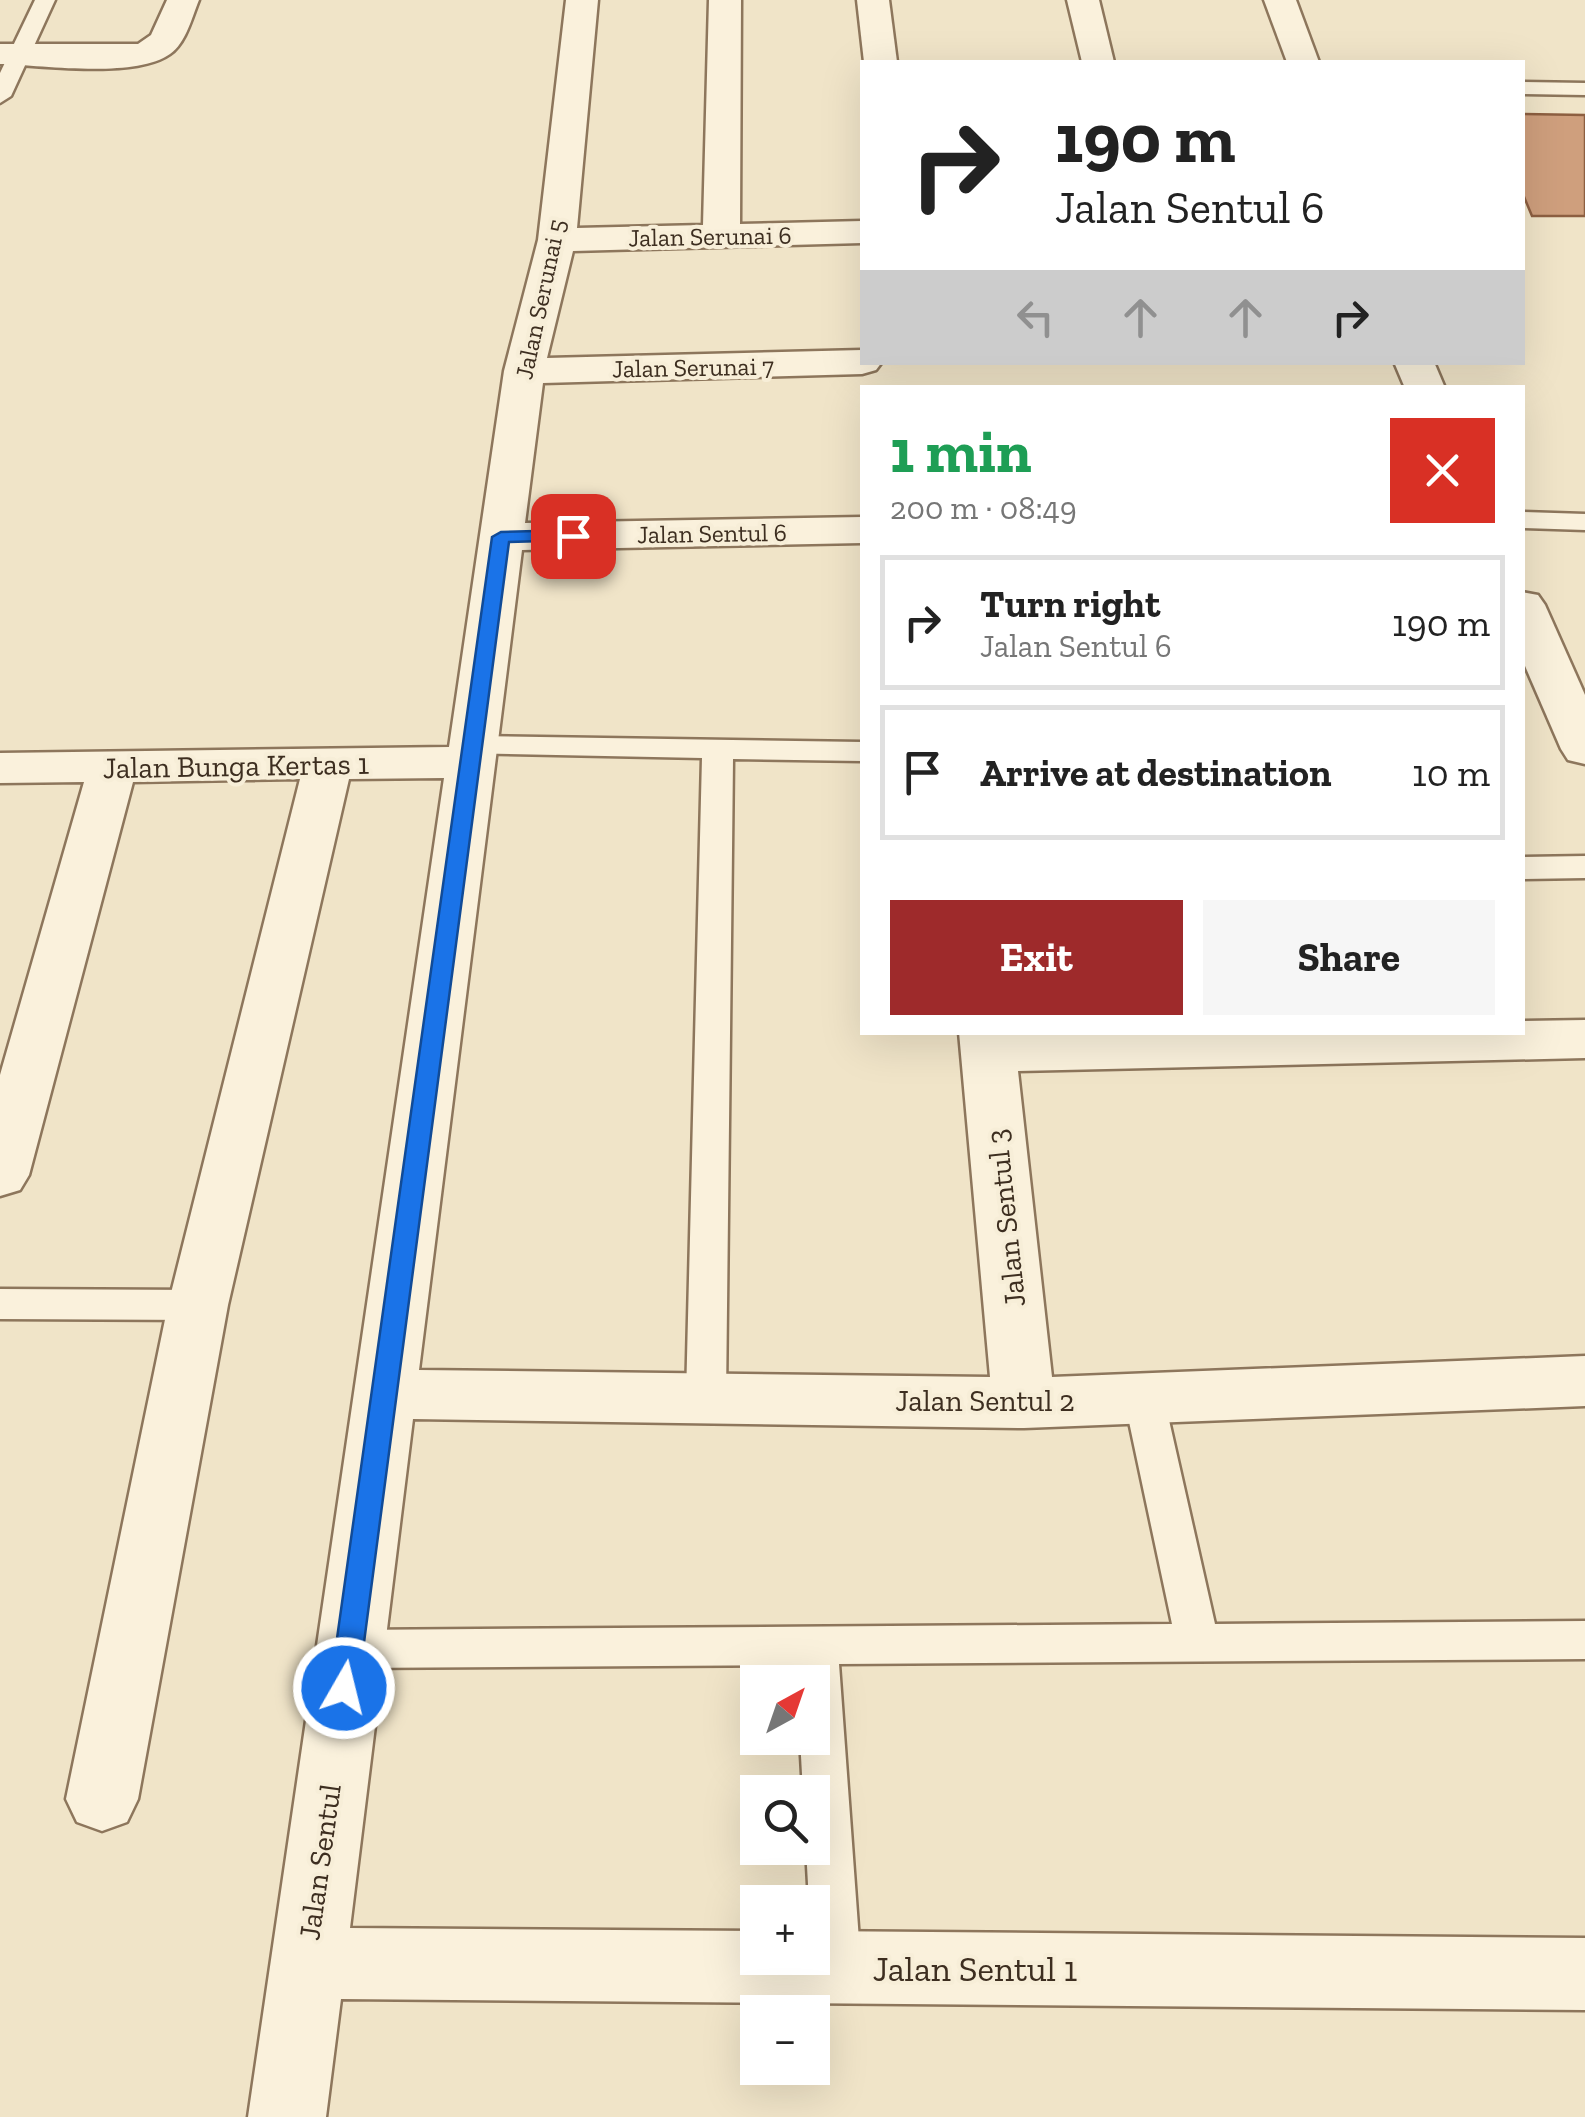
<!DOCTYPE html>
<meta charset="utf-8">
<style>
:root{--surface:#fff;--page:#f6f6f6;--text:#222;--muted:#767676;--line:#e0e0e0;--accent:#9e2a2b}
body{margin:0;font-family:"Zilla Slab",serif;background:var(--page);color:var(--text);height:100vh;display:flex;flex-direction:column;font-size:38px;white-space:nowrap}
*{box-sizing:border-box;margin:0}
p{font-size:32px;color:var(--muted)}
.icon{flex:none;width:55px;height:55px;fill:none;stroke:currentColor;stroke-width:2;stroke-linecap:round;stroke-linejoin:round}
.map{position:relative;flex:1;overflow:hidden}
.drawer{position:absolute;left:860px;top:385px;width:665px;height:650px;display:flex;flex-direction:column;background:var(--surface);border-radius:0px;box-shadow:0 10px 40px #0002}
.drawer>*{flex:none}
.hud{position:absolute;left:860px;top:60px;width:665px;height:305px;border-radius:0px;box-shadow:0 10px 40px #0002;background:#fff;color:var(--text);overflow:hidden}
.needle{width:65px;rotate:40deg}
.controls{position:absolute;left:740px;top:1665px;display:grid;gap:20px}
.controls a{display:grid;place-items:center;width:90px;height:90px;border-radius:0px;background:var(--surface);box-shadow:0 10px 40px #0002;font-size:50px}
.pin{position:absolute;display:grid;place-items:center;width:85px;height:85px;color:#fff;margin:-42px;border-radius:20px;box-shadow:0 5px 15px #0006}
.me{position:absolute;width:110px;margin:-55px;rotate:8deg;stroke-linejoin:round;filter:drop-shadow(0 0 8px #0008)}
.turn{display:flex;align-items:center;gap:35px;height:210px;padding:0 30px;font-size:45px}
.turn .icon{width:130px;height:130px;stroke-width:2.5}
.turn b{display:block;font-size:70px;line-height:85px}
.lanes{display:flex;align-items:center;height:95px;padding:0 30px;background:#0003;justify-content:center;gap:50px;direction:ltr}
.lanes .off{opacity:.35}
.round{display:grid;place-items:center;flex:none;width:105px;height:105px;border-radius:0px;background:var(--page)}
.head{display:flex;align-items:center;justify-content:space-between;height:170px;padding:0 30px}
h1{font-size:60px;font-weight:800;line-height:75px;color:#1e9e55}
.button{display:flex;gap:20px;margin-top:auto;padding:20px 30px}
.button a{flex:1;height:115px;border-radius:0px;background:var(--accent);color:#fff;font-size:40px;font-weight:800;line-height:115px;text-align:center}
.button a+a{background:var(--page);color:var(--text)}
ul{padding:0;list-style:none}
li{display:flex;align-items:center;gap:30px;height:135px;margin:0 20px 15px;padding:0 10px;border:5px solid var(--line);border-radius:0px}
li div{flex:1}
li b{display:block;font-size:38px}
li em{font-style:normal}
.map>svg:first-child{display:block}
.building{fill:#cf9f7d;stroke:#8d5f41;stroke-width:2.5}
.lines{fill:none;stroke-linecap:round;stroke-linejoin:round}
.service-casing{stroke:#8d765c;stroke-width:5}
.minor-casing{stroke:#8d765c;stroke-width:5}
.service{fill:#faf1dc;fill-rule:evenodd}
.minor{fill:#faf1dc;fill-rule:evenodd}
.route{fill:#1a73e8;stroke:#114b97;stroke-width:2.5}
.labels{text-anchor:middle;stroke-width:8;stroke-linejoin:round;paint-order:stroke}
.far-street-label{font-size:25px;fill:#3d2e20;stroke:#f7eed8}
.street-label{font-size:30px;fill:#3d2e20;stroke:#f7eed8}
.near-street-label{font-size:35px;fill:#3d2e20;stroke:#f7eed8}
</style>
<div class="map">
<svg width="1585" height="2117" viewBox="0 0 1585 2117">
<rect width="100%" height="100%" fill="#f0e4c8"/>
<path class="building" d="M1522,114L1585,115V216H1532L1522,192Z"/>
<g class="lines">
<g class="service-casing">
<g id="service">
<path d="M35,0H55L11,96L0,103V73Z"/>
<path d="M1522,82L1585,83V95L1522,94Z"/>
<path d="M1522,512L1585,514V530L1522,528Z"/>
<path d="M472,736L862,742V761L733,759L726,1398L720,1409L706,1414L692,1409L686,1398L702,758L461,753L457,746L461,739Z"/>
<path d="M1585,856V878L1522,879V857Z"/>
<path d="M0,1289L198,1290L212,1294L217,1305L212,1316L198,1320L0,1319Z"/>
<path d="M1144,1382L1158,1387L1164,1398L1215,1624L1585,1621V1659L839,1664L861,1968L854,1984L837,1991L820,1984L813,1968L812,1902H809L806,1848H812V1792H803L800,1738H812V1682H797L796,1665L350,1668L335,1662L328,1649L335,1636L350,1630L1172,1624L1124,1398L1130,1387Z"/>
</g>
</g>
<g class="minor-casing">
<g id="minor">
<path d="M167,0H199C192,17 186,43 170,54C135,79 42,65 0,64V44H138L151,35Z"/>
<path d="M566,0H598L577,228L703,225L709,0H741L740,224L862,221V243L573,251L547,358L862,350V362H882L876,370L862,374L543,383L525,523L862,517V543L522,550L419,1370L990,1377L959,1032H1522V1021L1585,1020V1058L1018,1071L1052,1377L1585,1356V1406L1024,1428L413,1419L350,1928L758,1931V1958H812V1931L1585,1938V2010L341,1999L326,2117H248L444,778L349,779L228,1305L138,1799L127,1822L102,1831L77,1822L66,1799L168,1305L300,779L133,782L29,1175L20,1190L0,1196V1075L84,782L0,783V753L449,747L504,371L538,240Z"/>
<path d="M857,0H889L897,62H864Z"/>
<path d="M1067,0H1099L1114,62H1082Z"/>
<path d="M1264,0H1296L1319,62H1287Z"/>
<path d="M1394,362H1434L1445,388H1405Z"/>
<path d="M1522,592L1538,595L1545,605L1585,695V764L1568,760L1561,749L1522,659Z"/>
</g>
</g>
<use href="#service" class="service"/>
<use href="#minor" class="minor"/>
</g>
<path class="route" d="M573,530L579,532V540L509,542L358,1688L354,1697L344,1701L334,1697L330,1688L492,537L501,532Z"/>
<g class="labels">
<g class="far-street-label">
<text transform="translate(710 236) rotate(-1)" y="9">Jalan Serunai 6</text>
<text transform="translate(540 299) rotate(-78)" y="9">Jalan Serunai 5</text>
<text transform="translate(693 367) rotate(-1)" y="9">Jalan Serunai 7</text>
<text transform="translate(712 533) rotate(-1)" y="9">Jalan Sentul 6</text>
</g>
<g class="street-label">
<text transform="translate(236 766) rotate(-1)" y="10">Jalan Bunga Kertas 1</text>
<text transform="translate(1006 1218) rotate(-96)" y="10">Jalan Sentul 3</text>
<text x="985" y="1411">Jalan Sentul 2</text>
<text transform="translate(320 1862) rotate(-82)" y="10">Jalan Sentul</text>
</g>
<g class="near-street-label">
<text x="975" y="1981">Jalan Sentul 1</text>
</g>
</g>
</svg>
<div class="controls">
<a><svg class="needle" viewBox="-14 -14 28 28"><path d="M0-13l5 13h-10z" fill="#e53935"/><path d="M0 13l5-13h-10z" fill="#767676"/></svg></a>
<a><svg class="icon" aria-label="search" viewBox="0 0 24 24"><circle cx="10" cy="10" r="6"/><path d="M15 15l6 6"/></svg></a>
<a>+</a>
<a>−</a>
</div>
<div class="pin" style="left:573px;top:536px;background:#d93025"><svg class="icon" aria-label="arrive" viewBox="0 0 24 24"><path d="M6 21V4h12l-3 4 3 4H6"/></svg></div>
<svg class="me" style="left:344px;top:1688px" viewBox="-20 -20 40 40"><circle r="17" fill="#1a73e8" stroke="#fff" stroke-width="3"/><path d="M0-11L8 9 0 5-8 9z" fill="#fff"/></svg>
<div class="hud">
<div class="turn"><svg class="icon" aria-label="right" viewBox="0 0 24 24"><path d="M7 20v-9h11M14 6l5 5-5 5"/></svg><div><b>190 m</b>Jalan Sentul 6</div></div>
<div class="lanes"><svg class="icon off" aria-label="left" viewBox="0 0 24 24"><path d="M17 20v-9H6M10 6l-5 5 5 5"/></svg><svg class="icon off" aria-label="ahead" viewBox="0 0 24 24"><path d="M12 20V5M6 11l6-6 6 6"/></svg><svg class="icon off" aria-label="ahead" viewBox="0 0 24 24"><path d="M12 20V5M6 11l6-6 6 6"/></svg><svg class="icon" aria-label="right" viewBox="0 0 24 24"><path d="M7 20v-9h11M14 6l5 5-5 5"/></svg></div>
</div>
<section class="drawer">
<div class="head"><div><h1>1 min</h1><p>200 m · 08:49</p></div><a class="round" style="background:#d93025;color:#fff"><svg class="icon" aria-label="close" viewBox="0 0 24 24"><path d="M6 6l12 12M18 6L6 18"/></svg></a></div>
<ul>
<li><svg class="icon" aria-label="right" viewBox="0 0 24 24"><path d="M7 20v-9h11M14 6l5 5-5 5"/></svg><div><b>Turn right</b><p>Jalan Sentul 6</p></div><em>190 m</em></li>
<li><svg class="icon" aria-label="arrive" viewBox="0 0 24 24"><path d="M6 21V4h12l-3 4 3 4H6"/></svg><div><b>Arrive at destination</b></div><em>10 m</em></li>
</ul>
<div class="button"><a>Exit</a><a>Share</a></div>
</section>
</div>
